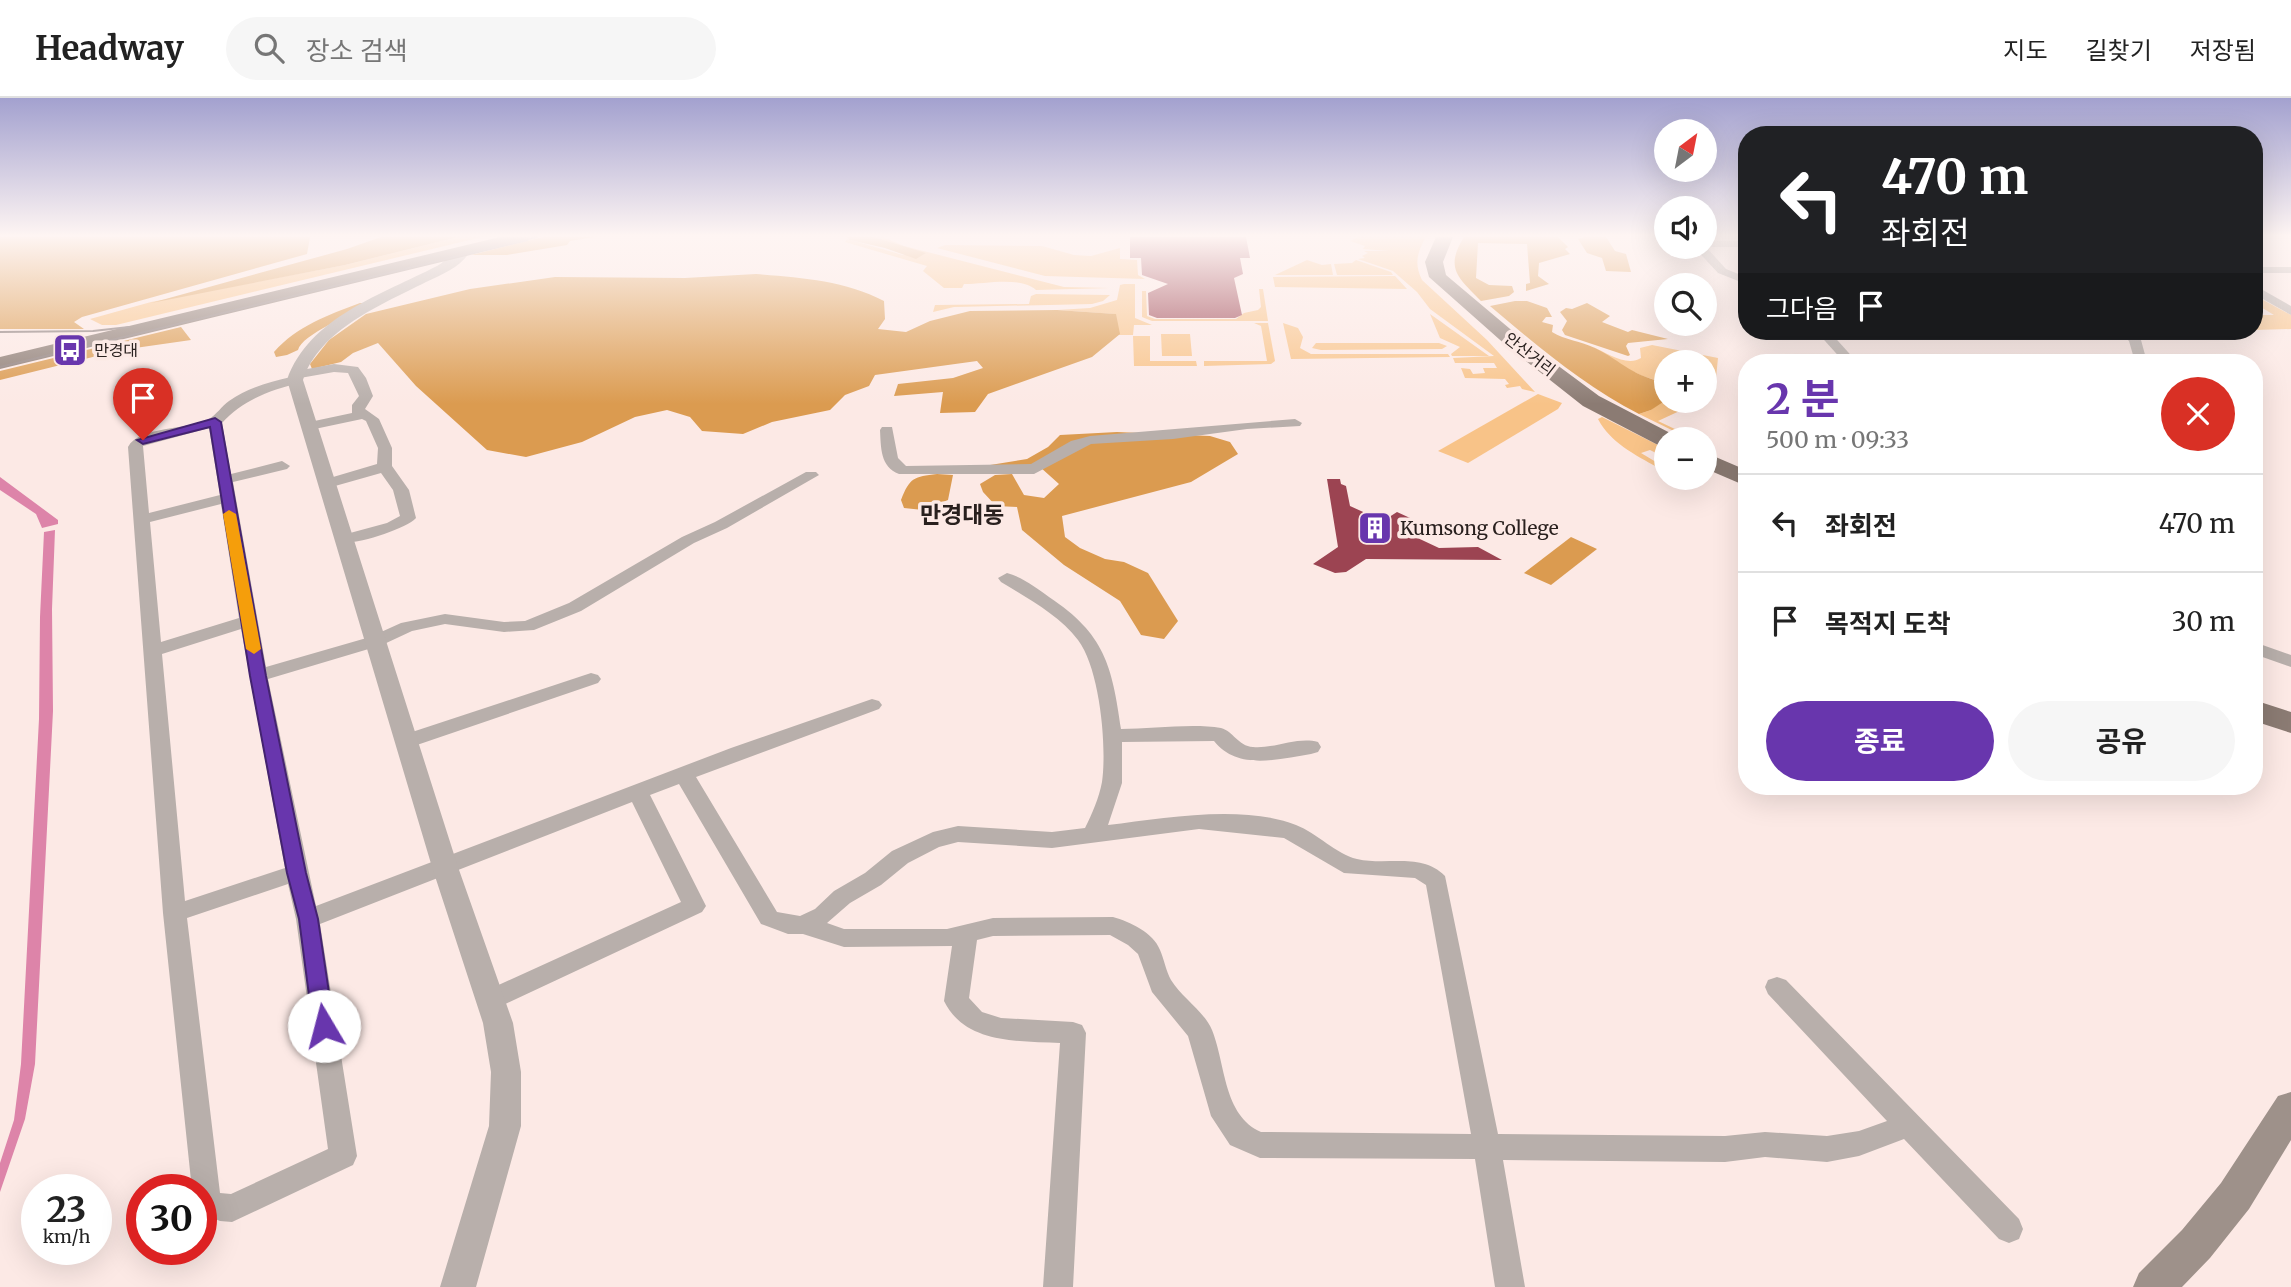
<!DOCTYPE html>
<html lang="ko">
<meta charset="utf-8">
<style>
:root{--surface:#fff;--page:#f6f6f6;--text:#222;--muted:#767676;--line:#e0e0e0;--accent:#6836ad}
body{margin:0;font-family:Merriweather,"Noto Sans KR",serif;background:var(--page);color:var(--text);height:100vh;display:flex;flex-direction:column;font-size:26px;white-space:nowrap}
*{box-sizing:border-box;margin:0}
p{font-size:23px;color:var(--muted)}
.icon{flex:none;width:38px;height:38px;fill:none;stroke:currentColor;stroke-width:2;stroke-linecap:round;stroke-linejoin:round}
.map{position:relative;flex:1;overflow:hidden}
.panel{position:absolute;left:1738px;top:256px;width:525px;height:441px;display:flex;flex-direction:column;background:var(--surface);border-radius:28px;box-shadow:0 7px 28px #0002}
.panel>*{flex:none}
.guide{position:absolute;left:1738px;top:28px;width:525px;height:214px;border-radius:28px;box-shadow:0 7px 28px #0002;background:#202124;color:#fff;overflow:hidden}
.needle{width:46px;rotate:32deg}
.controls{position:absolute;left:1654px;top:21px;display:grid;gap:14px}
.controls a{display:grid;place-items:center;width:63px;height:63px;border-radius:50%;background:var(--surface);box-shadow:0 7px 28px #0002;font-size:35px}
.speed{position:absolute;left:21px;top:1076px;display:flex;gap:14px;font-size:35px;font-weight:700;text-align:center}
.speed>*{display:grid;place-content:center;width:91px;height:91px;border-radius:50%;background:var(--surface);box-shadow:0 7px 28px #0002;line-height:1}
.speed small{font-size:18px;font-weight:400}
.speed .limit{border:10px solid #d22;background:#fff;color:#111}
.pin{position:absolute;display:grid;place-items:center;width:60px;height:60px;color:#fff;margin:-72px -30px;border-radius:50% 50% 50% 0;rotate:-45deg;box-shadow:0 0 7px #0007}
.pin .icon{rotate:45deg}
.me{position:absolute;width:77px;margin:-38px;rotate:352deg;stroke-linejoin:round;filter:drop-shadow(0 0 5px #0008)}
.turn{display:flex;align-items:center;gap:24px;height:147px;padding:0 28px;font-size:32px}
.turn .icon{width:91px;height:91px;stroke-width:2.5}
.turn b{display:block;font-size:49px;line-height:60px}
.then{display:flex;align-items:center;height:66px;padding:0 28px;background:#0003;gap:14px;font-size:26px}
.round{display:grid;place-items:center;flex:none;width:74px;height:74px;border-radius:37px;background:var(--page)}
.headline{display:flex;align-items:center;justify-content:space-between;height:119px;padding:0 28px}
h1{font-size:42px;font-weight:700;line-height:52px;color:var(--accent)}
.primary-button{display:flex;gap:14px;margin-top:auto;padding:14px 28px}
.primary-button a{flex:1;height:80px;border-radius:42px;background:var(--accent);color:#fff;font-size:28px;font-weight:700;line-height:80px;text-align:center}
.primary-button a+a{background:var(--page);color:var(--text)}
ul{padding:0;list-style:none}
li{display:flex;align-items:center;gap:21px;height:98px;padding:0 28px;border-top:2px solid var(--line)}
li div{flex:1}
li b{display:block;font-size:26px}
li em{font-style:normal}
header{display:flex;align-items:center;gap:42px;box-sizing:border-box;height:98px;padding:0 35px;background:var(--surface);border-bottom:2px solid var(--line)}
header strong{font-size:33px}
nav{display:flex;gap:38px;margin-inline-start:auto;font-size:24px}
.search{width:490px;height:63px;background:var(--page);display:flex;align-items:center;gap:18px;box-sizing:border-box;padding:0 24px;border-radius:38px;color:var(--muted);font-size:26px}
.map>svg:first-child{display:block}
.green{fill:#f8c388}
.forest{fill:#db9b50}
.water{fill:#dd84a9}
.building{fill:#9c4452}
.lines{fill:none;stroke-linecap:round;stroke-linejoin:round}
.minor{fill:#b8afab;fill-rule:evenodd}
.tertiary{fill:#b8afab;fill-rule:evenodd}
.secondary{fill:#9e918a;fill-rule:evenodd}
.primary{fill:#8b7b73;fill-rule:evenodd}
.tram{stroke:#8d7f7d;stroke-width:2}
.route{fill:#6836ad;stroke:#442370;stroke-width:2}
.slow{fill:#f59e0b}
.labels{text-anchor:middle;stroke-width:7;stroke-linejoin:round;paint-order:stroke}
.far-poi-label{font-size:16px;fill:#29201e;stroke:#fce9e5;text-anchor:start}
.far-street-label{font-size:16px;fill:#29201e;stroke:#fce9e5}
.poi-label{font-size:19px;fill:#29201e;stroke:#fce9e5;text-anchor:start}
.quarter-label{font-size:23px;font-weight:bold;fill:#29201e;stroke:#fce9e5}
</style>
<header>
<strong>Headway</strong>
<div class="search"><svg class="icon" aria-label="search" viewBox="0 0 24 24"><circle cx="10" cy="10" r="6"/><path d="M15 15l6 6"/></svg>장소 검색</div>
<nav><a>지도</a><a>길찾기</a><a>저장됨</a></nav>
</header>
<div class="map">
<svg width="2291" height="1189" viewBox="0 0 2291 1189">
<rect width="100%" height="100%" fill="#fce9e5"/>
<g class="green">
<path d="M458,139H482L116,227H102L90,221L151,204L345,167Z"/>
<path d="M874,139H883L904,148L1064,189L1109,190L1036,192C1020,178 986,186 964,186L962,190H944L923,173L927,168L845,144L847,141L903,157L925,155Z"/>
<path d="M1359,139H1426C1417,154 1414,166 1422,182L1487,242L1535,294L1522,291L1520,288L1507,290L1505,287L1509,286L1505,281L1465,280L1461,270L1470,271L1473,276L1485,275L1483,270H1497L1494,265H1455L1453,260L1494,258L1430,211L1417,194L1393,173L1358,161L1365,160L1362,158L1368,155L1364,153H1389L1363,151L1365,148L1350,143Z"/>
<path d="M945,147L1042,148L1074,157L1091,158L1120,150V161L1137,162L1138,177L1145,181L1045,178L937,150Z"/>
<path d="M1307,162L1322,167L1331,166L1333,177H1275Z"/>
<path d="M1356,162L1391,174L1393,177H1337L1334,166L1352,165Z"/>
<path d="M1395,178L1407,191L1275,189L1273,179Z"/>
<path d="M1124,186H1135V220L1152,227H1134L1133,237H1118L1115,216L1057,212L1090,210L1117,202L1120,187Z"/>
<path d="M1259,191H1263L1268,223H1152L1142,219V193H1146L1147,218L1155,221H1236L1244,215L1258,212L1261,209Z"/>
<path d="M1036,196L1110,197L1103,203L1092,206L954,209L933,214L935,207L1029,206L1031,198Z"/>
<path d="M2254,197L2291,217V231L2254,232V217H2274L2254,205Z"/>
<path d="M1430,216L1489,258H1452L1451,256L1460,249L1440,240Z"/>
<path d="M1254,225H1268L1275,263L1271,266L1204,268V263H1267L1261,228Z"/>
<path d="M1283,225L1298,230L1303,239L1300,250L1311,256H1448L1450,259L1291,261Z"/>
<path d="M1161,236H1190L1192,258H1162Z"/>
<path d="M1133,238H1150V263H1196L1197,268H1134Z"/>
<path d="M1316,245H1439L1447,248L1442,251L1321,252L1312,250Z"/>
<path d="M1652,247L1718,260L1715,290L1705,289L1704,264H1666V284C1637,280 1617,264 1593,249C1607,255 1627,269 1641,260L1640,250Z"/>
<path d="M1538,296L1562,305L1558,311L1468,365L1438,353Z"/>
<path d="M1664,301L1686,310L1658,323L1696,341H1690L1639,316L1651,312Z"/>
<path d="M1602,319L1666,351V360L1650,352L1641,355L1661,367L1657,369C1635,357 1610,344 1598,321Z"/>
</g>
<g class="forest">
<path d="M0,139H310L307,156L82,219L74,224L84,231H0Z"/>
<path d="M381,139H458L345,167L151,205L347,151Z"/>
<path d="M543,139H594L570,143L567,147L507,157H471Z"/>
<path d="M847,139H874L926,155L916,161L885,150L850,142Z"/>
<path d="M1464,139H1558L1568,149L1565,151L1570,156L1539,165L1538,178L1549,186L1526,193V186L1530,185L1527,146L1478,145L1476,180L1489,187L1512,188L1514,194L1509,198L1481,203C1459,180 1444,171 1464,139Z"/>
<path d="M1584,139H1606L1615,153L1626,156L1631,174L1606,173L1602,160L1587,155L1578,141Z"/>
<path d="M756,176C800,180 844,182 884,203L885,221L878,231L906,234L930,223L970,213L1057,212L1116,216L1120,236L1092,259L988,296L975,314L940,315L943,294L894,298L898,286L953,280L983,270L977,263L875,277L869,288L845,297L830,312L772,324L743,336L702,333L690,319L667,312L635,319L582,344L526,359L487,352L416,288L378,245L353,255L341,264L312,271L310,266L329,242L366,216L470,191L555,179L685,180Z"/>
<path d="M1515,203H1527L1547,210L1552,219H1546L1542,224L1553,227L1552,234C1565,242 1581,243 1595,250C1621,263 1635,280 1666,284V302L1651,312L1639,316C1584,288 1535,246 1490,208Z"/>
<path d="M360,205H366C351,218 302,236 298,252L287,257L276,259L274,254C297,228 328,217 360,205Z"/>
<path d="M1587,205L1610,218L1602,224L1628,234L1632,232L1668,241L1628,245L1626,248L1630,257L1628,258L1565,237L1562,232L1567,223L1560,214L1566,210L1572,211Z"/>
<path d="M181,229L191,242L121,252L0,282V273Z"/>
<path d="M1117,334L1210,338L1230,344L1238,356L1191,384L1062,418L1065,439L1080,450L1105,461L1124,464L1148,475L1178,523L1164,541L1141,537L1120,503L1064,467L1022,432L1017,409L996,408L983,394L980,386L995,377L1012,376L1024,397L1044,400L1059,386L1040,369L984,368L1027,361L1048,349L1060,337Z"/>
<path d="M937,376L953,377L948,402L923,412L904,410L901,402C910,379 914,379 937,376Z"/>
<path d="M1571,439L1597,451L1551,487L1524,475Z"/>
</g>
<g class="water">
<path d="M0,379L58,422V426L42,430L36,416L0,392Z"/>
<path d="M55,432L52,511L53,613L35,966L25,1021L0,1094V1065L14,1022L21,966L39,621L40,519L44,434Z"/>
</g>
<g class="building">
<path d="M1130,139H1246L1250,160H1240L1243,176L1234,180L1242,217L1235,220H1157L1149,217L1148,195L1168,186L1142,177L1141,160H1130Z"/>
<path d="M1327,381H1340L1341,386L1346,388L1350,408L1383,423L1397,414L1421,425L1407,435L1439,450L1478,449L1502,462L1366,461L1346,474L1335,475L1313,466L1338,449Z"/>
</g>
<g class="lines">
<g class="minor">
<path d="M1704,143H1746V149H1706L1726,171L1746,179V186L1718,175L1694,149H1704Z"/>
<rect x="2254" y="169" width="37" height="6"/>
<path d="M2254,187L2291,208V217L2254,196Z"/>
<path d="M1816,233H1829L1857,264H1844Z"/>
<path d="M2119,233H2132L2141,242L2147,264H2135L2129,243Z"/>
<path d="M334,266L358,269L366,280L373,298L365,311L379,321L392,350V368L409,392L416,420C406,431 354,448 339,444L337,441L339,438L387,425L400,418L393,392L381,375L328,390L320,385L323,382L377,366L378,350L366,323L362,321L310,332L303,328L305,325L352,315V307L359,298L348,275L334,274L300,280V285C270,292 243,302 222,325L231,376L282,363L290,368L287,371L233,384L266,569L370,539L401,525L445,516L504,524L525,523L569,505L682,439L715,424L806,374H816L819,377L727,430L694,445L581,513L534,532L504,534L445,526L412,533L382,547L268,581L316,808L731,650L872,601L879,603L882,607L879,611L696,679L777,814L800,818L815,811L834,793L865,775L892,753L933,734L958,728L1052,734L1085,730C1092,716 1099,700 1102,684C1107,649 1100,571 1078,542C1059,517 1027,500 1001,484L998,480L1007,475C1022,479 1037,490 1049,499C1105,536 1112,568 1121,631C1151,631 1192,625 1221,630C1233,633 1238,648 1253,649C1274,651 1298,638 1318,644L1321,649L1318,654L1311,656C1278,661 1238,673 1214,643L1122,644V685L1108,727C1164,720 1242,706 1296,727C1317,735 1336,756 1357,761C1387,768 1421,754 1445,778L1498,1036L1725,1038L1765,1034L1827,1038L1859,1033L1887,1023L1768,896L1765,889L1768,882L1777,879L1786,882L2019,1121L2023,1131L2019,1141L2009,1145L1999,1141L1904,1041L1859,1058L1827,1064L1765,1059L1725,1064L1503,1062L1525,1189H1495L1475,1061L1260,1060L1230,1047L1211,1018L1188,938L1152,894L1138,856L1128,847L1110,837L993,838L977,842L969,900L982,914L1001,920L1073,924L1082,927L1086,935L1073,1189H1043L1060,945C1018,943 965,946 944,903L952,848L844,849L803,836H788L761,826L679,686L650,697L706,808L702,814L499,909L490,912L481,909L478,902L481,895L681,804L632,704L320,826L357,1058L353,1067L232,1124L220,1123L201,1115V1092H192L163,815L128,349C139,328 188,332 209,321C216,317 222,308 229,303C248,290 269,284 291,279V274ZM209,330L220,397L149,415L143,348ZM221,406L239,520L161,544L150,424ZM241,531L285,770L185,803L162,556ZM1199,731L1284,740L1344,775L1415,780L1426,787L1471,1036L1261,1034C1223,1017 1226,967 1212,932C1204,913 1182,900 1171,882C1166,873 1164,861 1160,852C1153,834 1130,824 1113,819L993,820L947,831H844L827,825L850,805L881,787L908,765L939,749L958,744L1052,750ZM288,786L296,821L328,1051L231,1096L220,1095L187,820Z"/>
<path d="M1295,321L1302,325L1300,328L1247,331L1173,341L1091,346L1034,376H899C880,369 881,349 880,332L882,329H892L898,360L906,368L1031,366L1071,343L1090,338Z"/>
<path d="M2254,544L2291,557V569L2254,556Z"/>
<path d="M591,575L598,577L601,581L598,585L414,648H400L397,643L400,638Z"/>
</g>
<path class="tertiary" d="M463,150L470,154C459,170 443,176 426,184C381,207 320,231 303,282L458,769L513,925L521,974V1028L476,1189H440L489,1028L491,974L483,925L432,769L287,282C309,219 383,196 437,168C446,163 454,153 463,150Z"/>
<path class="secondary" d="M2291,994V1042L2249,1111L2210,1160L2182,1189H2133L2139,1175L2182,1132L2221,1085L2278,998Z"/>
<g class="primary">
<path d="M500,139H530L528,143L0,271V259Z"/>
<path d="M1436,139H1453L1443,164L1446,177L1522,241L1599,298L1674,337L1677,341H1666V349L1658,347L1583,308L1508,249L1429,179L1425,164Z"/>
<path d="M1704,354L1746,372V388L1704,370Z"/>
<path d="M2254,602L2291,614V635L2254,623Z"/>
</g>
<g class="tram">
<path d="M0,234L93,233L129,229"/>
<path d="M0,269L537,139"/>
</g>
</g>
<linearGradient id="sky" x2="0" y2="1"><stop stop-color="#a3a1cf"/><stop offset="0.45" stop-color="#fef5f3"/><stop offset="1" stop-color="#fef5f3" stop-opacity="0"/></linearGradient>
<rect width="2291" height="306" fill="url(#sky)"/>
<path class="route" d="M215,320L221,324L266,578L306,775L318,821L334,928L331,934L324,936L316,934L313,928L299,821L287,775L250,578L210,329L143,346L137,342Z"/>
<path class="slow" d="M229,412L236,416L261,551L254,556L246,551L223,416Z"/>
<defs>
<g id="bus-square" transform="scale(1.75)"><rect x="-9" y="-9" width="18" height="18" rx="4" fill="#6836ad" stroke="#fce9e5"/><path d="M-5-6H5V4H4V6H2V4H-2V6H-4V4H-5ZM-3.5-4V0h7V-4ZM-3.5 1.2v1.5H-2V1.2ZM2 1.2v1.5H3.5V1.2Z" fill="#fff"/></g>
<g id="building-square" transform="scale(1.75)"><rect x="-9" y="-9" width="18" height="18" rx="4" fill="#6836ad" stroke="#fce9e5"/><path d="M-4-6H4V6H1V3H-1V6H-4ZM-2.5-4.3h1.7v1.8h-1.7ZM.8-4.3h1.7v1.8H.8ZM-2.5-1h1.7V.8h-1.7ZM.8-1h1.7V.8H.8Z" fill="#fff"/></g>
</defs>
<g fill-rule="evenodd">
<use href="#bus-square" x="70" y="252"/>
<use href="#building-square" x="1375" y="430"/>
</g>
<g class="labels">
<g class="far-poi-label">
<text x="94" y="258">만경대</text>
</g>
<g class="far-street-label">
<text transform="translate(1530 256) rotate(38)" y="6">안산거리</text>
</g>
<g class="poi-label">
<text x="1400" y="437">Kumsong College</text>
</g>
<g class="quarter-label">
<text x="962" y="425">만경대동</text>
</g>
</g>
</svg>
<div class="controls">
<a><svg class="needle" viewBox="-14 -14 28 28"><path d="M0-13l5 13h-10z" fill="#e53935"/><path d="M0 13l5-13h-10z" fill="#767676"/></svg></a>
<a><svg class="icon" aria-label="sound" viewBox="0 0 24 24"><path d="M4 9h4l5-4v14l-5-4H4zM17 9q2 3 0 6"/></svg></a>
<a><svg class="icon" aria-label="search" viewBox="0 0 24 24"><circle cx="10" cy="10" r="6"/><path d="M15 15l6 6"/></svg></a>
<a>+</a>
<a>−</a>
</div>
<div class="speed"><div>23<small>km/h</small></div><div class="limit">30</div></div>
<div class="pin" style="left:143px;top:342px;background:#d93025"><svg class="icon" aria-label="arrive" viewBox="0 0 24 24"><path d="M6 21V4h12l-3 4 3 4H6"/></svg></div>
<svg class="me" style="left:324px;top:928px" viewBox="-20 -20 40 40"><circle r="19" fill="#fff"/><path d="M0-13L10 11 0 6-10 11z" fill="#6836ad"/></svg>
<div class="guide">
<div class="turn"><svg class="icon" aria-label="left" viewBox="0 0 24 24"><path d="M17 20v-9H6M10 6l-5 5 5 5"/></svg><div><b>470 m</b>좌회전</div></div>
<div class="then">그다음<svg class="icon" aria-label="arrive" viewBox="0 0 24 24"><path d="M6 21V4h12l-3 4 3 4H6"/></svg></div>
</div>
<section class="panel">
<div class="headline"><div><h1>2 분</h1><p>500 m · 09:33</p></div><a class="round" style="background:#d93025;color:#fff"><svg class="icon" aria-label="close" viewBox="0 0 24 24"><path d="M6 6l12 12M18 6L6 18"/></svg></a></div>
<ul>
<li><svg class="icon" aria-label="left" viewBox="0 0 24 24"><path d="M17 20v-9H6M10 6l-5 5 5 5"/></svg><div><b>좌회전</b></div><em>470 m</em></li>
<li><svg class="icon" aria-label="arrive" viewBox="0 0 24 24"><path d="M6 21V4h12l-3 4 3 4H6"/></svg><div><b>목적지 도착</b></div><em>30 m</em></li>
</ul>
<div class="primary-button"><a>종료</a><a>공유</a></div>
</section>
</div>
